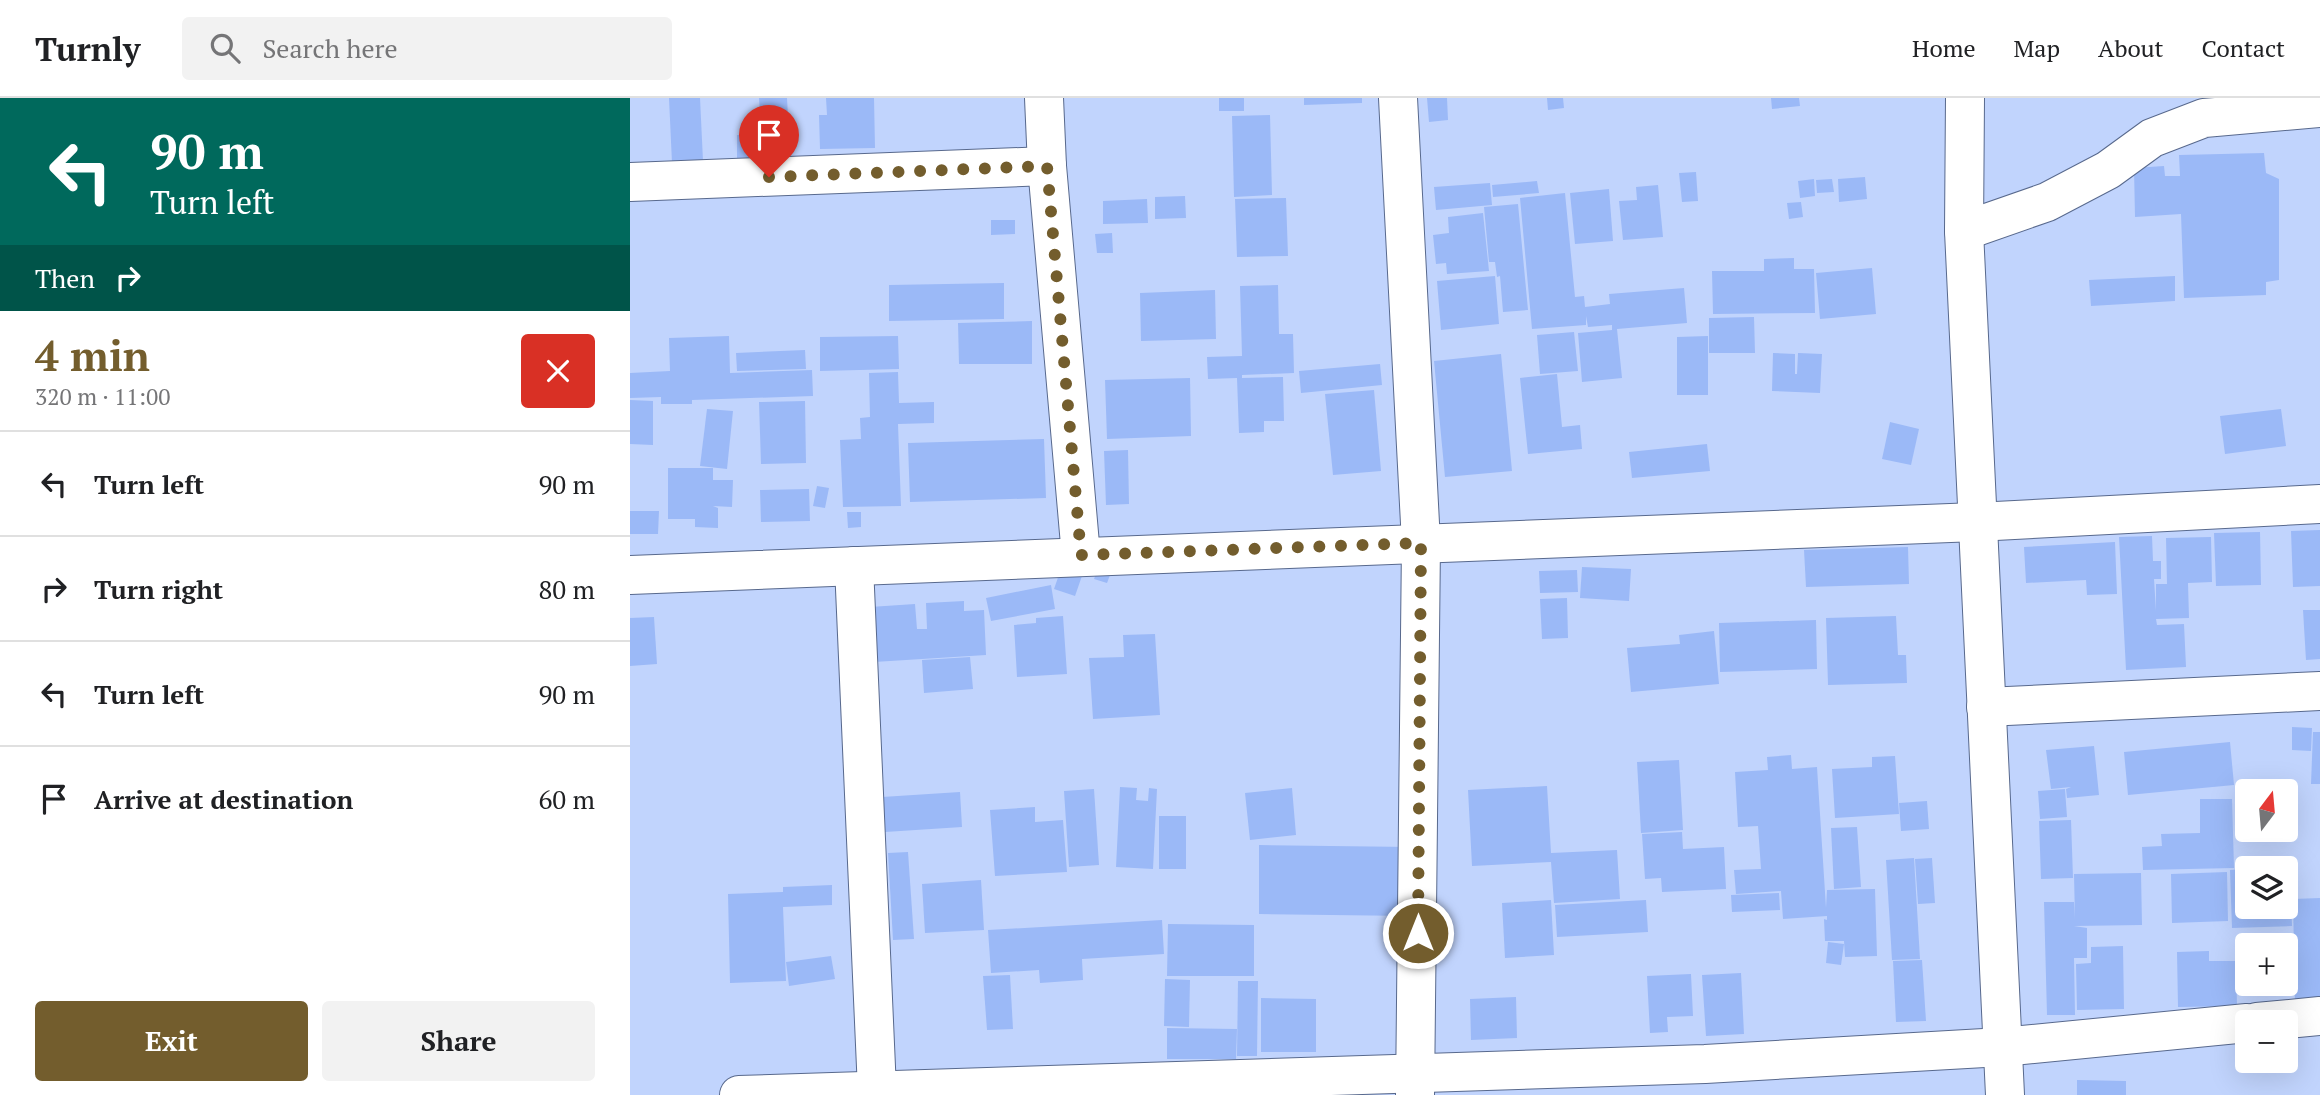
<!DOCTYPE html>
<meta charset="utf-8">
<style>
:root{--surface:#fff;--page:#f2f2f2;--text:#202124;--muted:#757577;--line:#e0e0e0;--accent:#735d2d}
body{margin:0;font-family:"PT Serif",serif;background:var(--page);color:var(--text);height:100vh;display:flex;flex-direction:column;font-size:26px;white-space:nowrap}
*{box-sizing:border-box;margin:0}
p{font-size:23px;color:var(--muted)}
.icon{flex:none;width:38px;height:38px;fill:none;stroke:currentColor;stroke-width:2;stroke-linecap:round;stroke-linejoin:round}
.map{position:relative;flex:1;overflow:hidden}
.side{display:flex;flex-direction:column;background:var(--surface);width:630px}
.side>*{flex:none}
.banner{background:#00695c;color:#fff;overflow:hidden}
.needle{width:46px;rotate:16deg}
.fabs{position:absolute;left:1605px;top:681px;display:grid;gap:14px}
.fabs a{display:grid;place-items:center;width:63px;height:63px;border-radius:7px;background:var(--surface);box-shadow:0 7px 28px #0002;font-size:35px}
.pin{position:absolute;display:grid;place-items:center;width:60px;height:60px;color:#fff;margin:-72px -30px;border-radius:50% 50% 50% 0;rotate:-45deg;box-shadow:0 0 7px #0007}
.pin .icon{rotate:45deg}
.me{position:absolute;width:77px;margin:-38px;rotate:0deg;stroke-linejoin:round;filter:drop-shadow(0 0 5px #0008)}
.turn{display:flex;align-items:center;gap:24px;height:147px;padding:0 35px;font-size:32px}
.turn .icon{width:91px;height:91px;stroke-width:2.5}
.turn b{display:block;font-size:49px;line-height:60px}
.then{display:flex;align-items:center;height:66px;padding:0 35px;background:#0003;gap:14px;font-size:26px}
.round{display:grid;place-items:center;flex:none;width:74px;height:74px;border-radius:7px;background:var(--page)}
.head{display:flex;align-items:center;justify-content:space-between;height:119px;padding:0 35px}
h1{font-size:42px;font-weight:700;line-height:52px;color:var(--accent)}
.action{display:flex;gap:14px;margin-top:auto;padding:14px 35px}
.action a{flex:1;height:80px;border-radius:7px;background:var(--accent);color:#fff;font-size:28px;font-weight:700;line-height:80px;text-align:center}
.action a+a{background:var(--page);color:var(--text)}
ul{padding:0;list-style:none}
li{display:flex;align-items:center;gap:21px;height:105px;padding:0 35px;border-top:2px solid var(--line)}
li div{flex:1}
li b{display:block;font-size:26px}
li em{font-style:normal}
header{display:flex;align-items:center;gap:42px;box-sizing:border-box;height:98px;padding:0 35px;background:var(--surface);border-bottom:2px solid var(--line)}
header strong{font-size:33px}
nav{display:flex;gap:38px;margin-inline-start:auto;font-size:24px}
.search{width:490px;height:63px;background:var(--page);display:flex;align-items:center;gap:18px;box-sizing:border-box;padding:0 24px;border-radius:7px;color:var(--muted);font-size:26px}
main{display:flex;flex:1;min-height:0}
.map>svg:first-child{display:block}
.building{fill:#9bb9f7}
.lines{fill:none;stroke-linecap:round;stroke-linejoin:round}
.minor-casing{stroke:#58698d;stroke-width:40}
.minor{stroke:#fff;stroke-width:38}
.route{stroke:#735d2d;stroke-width:12;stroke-dasharray:0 21.6}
</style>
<header>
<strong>Turnly</strong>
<div class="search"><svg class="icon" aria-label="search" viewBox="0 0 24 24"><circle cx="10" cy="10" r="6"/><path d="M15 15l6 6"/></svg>Search here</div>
<nav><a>Home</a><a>Map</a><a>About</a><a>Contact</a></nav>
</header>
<main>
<section class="side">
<div class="banner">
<div class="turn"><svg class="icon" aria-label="left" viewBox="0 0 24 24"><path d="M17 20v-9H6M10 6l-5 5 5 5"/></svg><div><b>90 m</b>Turn left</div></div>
<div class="then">Then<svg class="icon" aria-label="right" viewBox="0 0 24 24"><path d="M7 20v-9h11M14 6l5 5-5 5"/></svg></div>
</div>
<div class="head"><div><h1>4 min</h1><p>320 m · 11:00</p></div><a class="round" style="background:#d93025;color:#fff"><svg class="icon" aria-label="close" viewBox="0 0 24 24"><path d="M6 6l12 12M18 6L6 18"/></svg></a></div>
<ul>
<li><svg class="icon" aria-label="left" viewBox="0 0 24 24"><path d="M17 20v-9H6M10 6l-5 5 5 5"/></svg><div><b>Turn left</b></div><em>90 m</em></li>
<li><svg class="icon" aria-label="right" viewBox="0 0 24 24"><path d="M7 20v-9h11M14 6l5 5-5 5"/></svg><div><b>Turn right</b></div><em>80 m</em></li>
<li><svg class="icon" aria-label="left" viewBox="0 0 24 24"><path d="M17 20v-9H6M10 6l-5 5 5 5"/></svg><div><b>Turn left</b></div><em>90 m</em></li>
<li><svg class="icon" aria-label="arrive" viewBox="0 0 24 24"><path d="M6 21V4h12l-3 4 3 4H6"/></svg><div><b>Arrive at destination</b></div><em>60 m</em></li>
</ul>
<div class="action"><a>Exit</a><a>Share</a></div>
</section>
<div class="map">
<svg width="1690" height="997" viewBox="0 0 1690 997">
<rect width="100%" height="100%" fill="#c1d4fd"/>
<g class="building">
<path d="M39,0H70L73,63L42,65Z"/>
<path d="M129,0H157L160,55L137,56L136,31H131Z"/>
<path d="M196,0H244L245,50L190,51L189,17H197Z"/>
<rect x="589" y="0" width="25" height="13"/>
<path d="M674,0H732V5L674,7Z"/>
<path d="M797,0H817L818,22L799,24Z"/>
<path d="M917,0H933L934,10L918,12Z"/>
<path d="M1141,0H1169L1170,8L1142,11Z"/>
<path d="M640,17L642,97L604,99L602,18Z"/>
<path d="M107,37H134L135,59L107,60Z"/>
<path d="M1634,55L1636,75L1649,81V182L1636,184V197L1554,200L1551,116L1505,119L1504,70L1534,68L1535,78H1550L1549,57Z"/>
<path d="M1066,74L1068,103L1052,104L1049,75Z"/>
<path d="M1235,79L1237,101L1209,104L1208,81Z"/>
<path d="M1184,81L1185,98L1170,100L1168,83Z"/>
<path d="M1202,81L1204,94L1187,95L1186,82Z"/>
<path d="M907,83L909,95L863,99L862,87Z"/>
<path d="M860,85L862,107L806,112L804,89Z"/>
<path d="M1028,87L1033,139L993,142L989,103L1007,102L1006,89Z"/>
<path d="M979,91L983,143L945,146L940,95Z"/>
<path d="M935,95L945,199L954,198L955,209L980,206L979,196L1054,190L1057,225L987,231L992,280L952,284L948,235L982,232V227L958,229L956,218V227L902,231L890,100Z"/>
<path d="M555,98L556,120L525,121V99Z"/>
<path d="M656,100L658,158L607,159L605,101Z"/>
<path d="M517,101L518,125L473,126V103Z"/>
<path d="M1171,104L1173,119L1159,121L1157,105Z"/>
<path d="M888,106L898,212L873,214L870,178L867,179L865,164H859L854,109Z"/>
<path d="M853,115L859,173L817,176L816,165L806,166L803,137L819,135L818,119Z"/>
<path d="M361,122H385V136L361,137Z"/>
<path d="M482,135L483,155H467L465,136Z"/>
<path d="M1164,160V171H1184L1185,215L1083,216L1082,173H1134V161Z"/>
<path d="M1242,170L1246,216L1190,221L1186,175Z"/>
<path d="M865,178L869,226L811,232L807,183Z"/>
<path d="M1545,178V203L1461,208L1459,182Z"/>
<path d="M374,185V221L259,223V187Z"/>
<path d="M648,187L649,236H663L664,275L612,277V280L653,279L654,323H634V334L609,335L607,280L578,281L577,259L612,258L610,188Z"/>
<path d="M585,192L586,241L511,243L510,195Z"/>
<path d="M1124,219L1125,255H1079V220Z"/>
<path d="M402,223V266H329L328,225Z"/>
<path d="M944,234L948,273L910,276L907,237Z"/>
<path d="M99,238L100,275L182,272L183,298L62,302V306H31V299L0,300V275L40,273L39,240Z"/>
<path d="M268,238L269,271L190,273V239Z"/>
<path d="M1078,238V297H1047V239Z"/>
<path d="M175,252L176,271L107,273L106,255Z"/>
<path d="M1143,255L1165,256V276H1167L1168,255L1192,256L1190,295L1142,293Z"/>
<path d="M871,256L882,373L815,379L804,263Z"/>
<path d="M750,266L752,287L671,295L669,273Z"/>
<path d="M268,274L269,305L304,304V325L268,326L271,408L213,409L210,342L231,341L230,320L240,319L239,275Z"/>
<path d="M927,276L932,329L950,327L952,351L898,356L890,280Z"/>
<path d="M560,280L561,338L477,341L475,282Z"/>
<path d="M744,292L751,373L703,377L695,296Z"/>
<path d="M0,302L23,303V347L0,346Z"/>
<path d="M175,303L176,365L131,366L129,304Z"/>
<path d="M77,311L103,313L97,371L70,368Z"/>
<path d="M1651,311L1656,348L1595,356L1590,318Z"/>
<path d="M1260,324L1289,331L1281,367L1252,361Z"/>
<path d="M414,341L416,400L280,404L278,345Z"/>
<path d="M1077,346L1080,373L1002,380L999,354Z"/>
<path d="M498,352L499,406L476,407L474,353Z"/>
<path d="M38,370H83V382H103L102,409L83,408L88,410V430L65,429V421H38Z"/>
<path d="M187,388L199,390L195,410L183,408Z"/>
<path d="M179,391L180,423L131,424L130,392Z"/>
<path d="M0,413H29L28,436H0Z"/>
<path d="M217,414H231V429L218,430Z"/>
<path d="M1690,432V488L1663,489L1661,433Z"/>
<path d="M1630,434L1631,487L1586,488L1584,435Z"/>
<path d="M1522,438L1523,463H1531V481H1524L1526,513V486H1537L1536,440L1581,439L1582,484L1558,485L1559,520L1526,521L1527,527L1554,526L1556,569L1496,572L1489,439Z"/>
<path d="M1485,444L1487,496L1457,497L1456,482L1396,485L1394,449Z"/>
<path d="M1278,449L1279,486L1176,489L1174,452Z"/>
<path d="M432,468L453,475L445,498L424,491Z"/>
<path d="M952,469L1001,471L999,503L950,500Z"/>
<path d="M947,472L948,494L910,495L909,473Z"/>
<path d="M467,473L480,477L477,485L464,481Z"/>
<path d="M421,487L425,511L361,523L356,500Z"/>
<path d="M937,500L938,540L912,541L910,501Z"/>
<path d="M334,503V513L354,512L356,557L244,564L240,509L285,506L287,531H297L296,505Z"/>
<path d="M1673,512H1690V561L1676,562Z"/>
<path d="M433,518L437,576L387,579L384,527L406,525V520Z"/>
<path d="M1266,518L1268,557H1276L1277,585L1198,587L1196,520Z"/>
<path d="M24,519L27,566L0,568V520Z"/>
<path d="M1186,522L1187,571L1090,574L1089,525Z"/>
<path d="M1084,533L1089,586L1001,594L997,550L1050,546L1049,537Z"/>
<path d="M525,536L530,617L463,621L459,560L494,559L493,537Z"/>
<path d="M340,559L343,591L294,595L292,562Z"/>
<path d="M1662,629L1682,630L1681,653L1662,652Z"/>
<path d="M1683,634H1690V686H1681Z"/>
<path d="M1600,644L1604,687L1498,697L1494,654Z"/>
<path d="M1464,648L1469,697L1437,700L1436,691L1441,689L1421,691L1416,652Z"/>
<path d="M1161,657L1162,671L1187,669L1196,810L1197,792L1245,791L1247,858L1215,859L1214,843H1195L1194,821L1197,822V818L1153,821L1151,793L1106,796L1104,772L1131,771L1128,728L1108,729L1105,674L1138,672L1137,659Z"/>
<path d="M1265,658L1269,716L1205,720L1202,671L1242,669V659Z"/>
<path d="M1049,662L1053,732L1011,735L1007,664Z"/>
<path d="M917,688L921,755L987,752L990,801L924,805L921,764L842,768L838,692Z"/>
<path d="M490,689L507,690L506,702L518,703L519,690L527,691L523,771L486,769Z"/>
<path d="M662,690L666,737L620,742L615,695Z"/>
<path d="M464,691L469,767L439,769L434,693Z"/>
<path d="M1435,691L1437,719L1410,721L1408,693Z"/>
<path d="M330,694L332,729L255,734L252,699Z"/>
<path d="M1570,701H1602L1604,770L1513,772L1512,749L1532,748L1531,736L1570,735Z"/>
<path d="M1297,703L1299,731L1271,733L1269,705Z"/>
<path d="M405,709V724L433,722L437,774L365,778L360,712Z"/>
<rect x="529" y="718" width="27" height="53"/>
<path d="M1441,722L1443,780L1411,781L1409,723Z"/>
<path d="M1227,729L1231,789L1204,791L1201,730Z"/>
<path d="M1052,734L1053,751L1094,749L1096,791L1032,794L1031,780L1015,781L1012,736Z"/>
<path d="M629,747L781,749V818L629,816Z"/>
<path d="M278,754L284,841L263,842L258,755Z"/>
<path d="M1284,760L1290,861L1262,862L1256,762Z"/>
<path d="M1302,760L1305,805L1288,806L1285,761Z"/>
<path d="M1660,770L1662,828L1602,830L1600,772L1617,771V808H1656V771Z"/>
<path d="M1597,774L1598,823L1542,825L1541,776Z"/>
<path d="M1511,775L1512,827L1444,828L1457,830V860H1444L1445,917H1417L1414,804H1444L1445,821L1444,776Z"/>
<path d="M351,782L354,832L295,835L292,786Z"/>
<path d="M202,787V807L153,809L156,883L100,885L98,796L153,794V789Z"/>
<path d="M1149,795L1150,812L1102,814L1101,797Z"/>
<path d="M1690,800V905L1665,906L1663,801Z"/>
<path d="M921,802L924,857L875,860L872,805Z"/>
<path d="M1016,802L1018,834L927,839L925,807Z"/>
<path d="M532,822L534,856L452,861L453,882L410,885L409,872L361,875L358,832Z"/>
<path d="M538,826L624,827V878H537Z"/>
<path d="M1198,844L1214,846L1211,867L1196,865Z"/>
<path d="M1493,848L1494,911L1447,912L1446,866L1461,865V849Z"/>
<path d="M1579,853V863H1606L1607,908L1548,909L1547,854Z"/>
<path d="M201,858L205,881L159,888L156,864Z"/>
<path d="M1292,862L1296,923L1266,924L1263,863Z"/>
<path d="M1111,875L1114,936L1076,938L1072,877Z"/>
<path d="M1061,876L1063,918L1037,919L1038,934L1020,935L1017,878Z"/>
<path d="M380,877L383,931L357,932L353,878Z"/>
<path d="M535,881L560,882L559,929L534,928Z"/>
<path d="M608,883H628L627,958H607Z"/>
<path d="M886,899L887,940L841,942L840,901Z"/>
<path d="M631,900L686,901V954H631Z"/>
<path d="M537,930L607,931L606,961H537Z"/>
<path d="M1447,982L1496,983V997H1447Z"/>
</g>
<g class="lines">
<g class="minor-casing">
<g id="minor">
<path d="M414,0L417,68L451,458"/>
<path d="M768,0L791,445L785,997"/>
<path d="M1335,0L1334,133L1375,997"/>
<path d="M0,84L417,68"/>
<path d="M1334,133L1417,104L1478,72L1522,40L1574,20L1690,10"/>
<path d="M224,468L247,992"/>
<path d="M0,477L1346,424L1690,406"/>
<path d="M1356,609L1690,593"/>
<path d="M1627,924L1690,918"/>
<path d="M109,997L1075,966L1372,949L1617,925"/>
</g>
</g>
<use href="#minor" class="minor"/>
</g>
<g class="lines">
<path class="route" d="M139,79L417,68L451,457L791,445L788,835"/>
</g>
</svg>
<div class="fabs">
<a><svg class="needle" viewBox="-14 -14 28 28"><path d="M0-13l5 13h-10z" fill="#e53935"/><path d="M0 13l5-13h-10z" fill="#757577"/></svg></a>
<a><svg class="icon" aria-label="layers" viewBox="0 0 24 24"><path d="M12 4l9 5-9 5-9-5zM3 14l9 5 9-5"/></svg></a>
<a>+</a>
<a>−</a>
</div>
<div class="pin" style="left:139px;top:79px;background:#d93025"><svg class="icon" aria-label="arrive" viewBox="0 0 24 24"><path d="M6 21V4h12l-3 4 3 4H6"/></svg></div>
<svg class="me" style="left:788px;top:835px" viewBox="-20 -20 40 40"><circle r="17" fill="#735d2d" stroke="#fff" stroke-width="3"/><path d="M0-11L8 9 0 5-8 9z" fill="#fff"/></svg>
</div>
</main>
